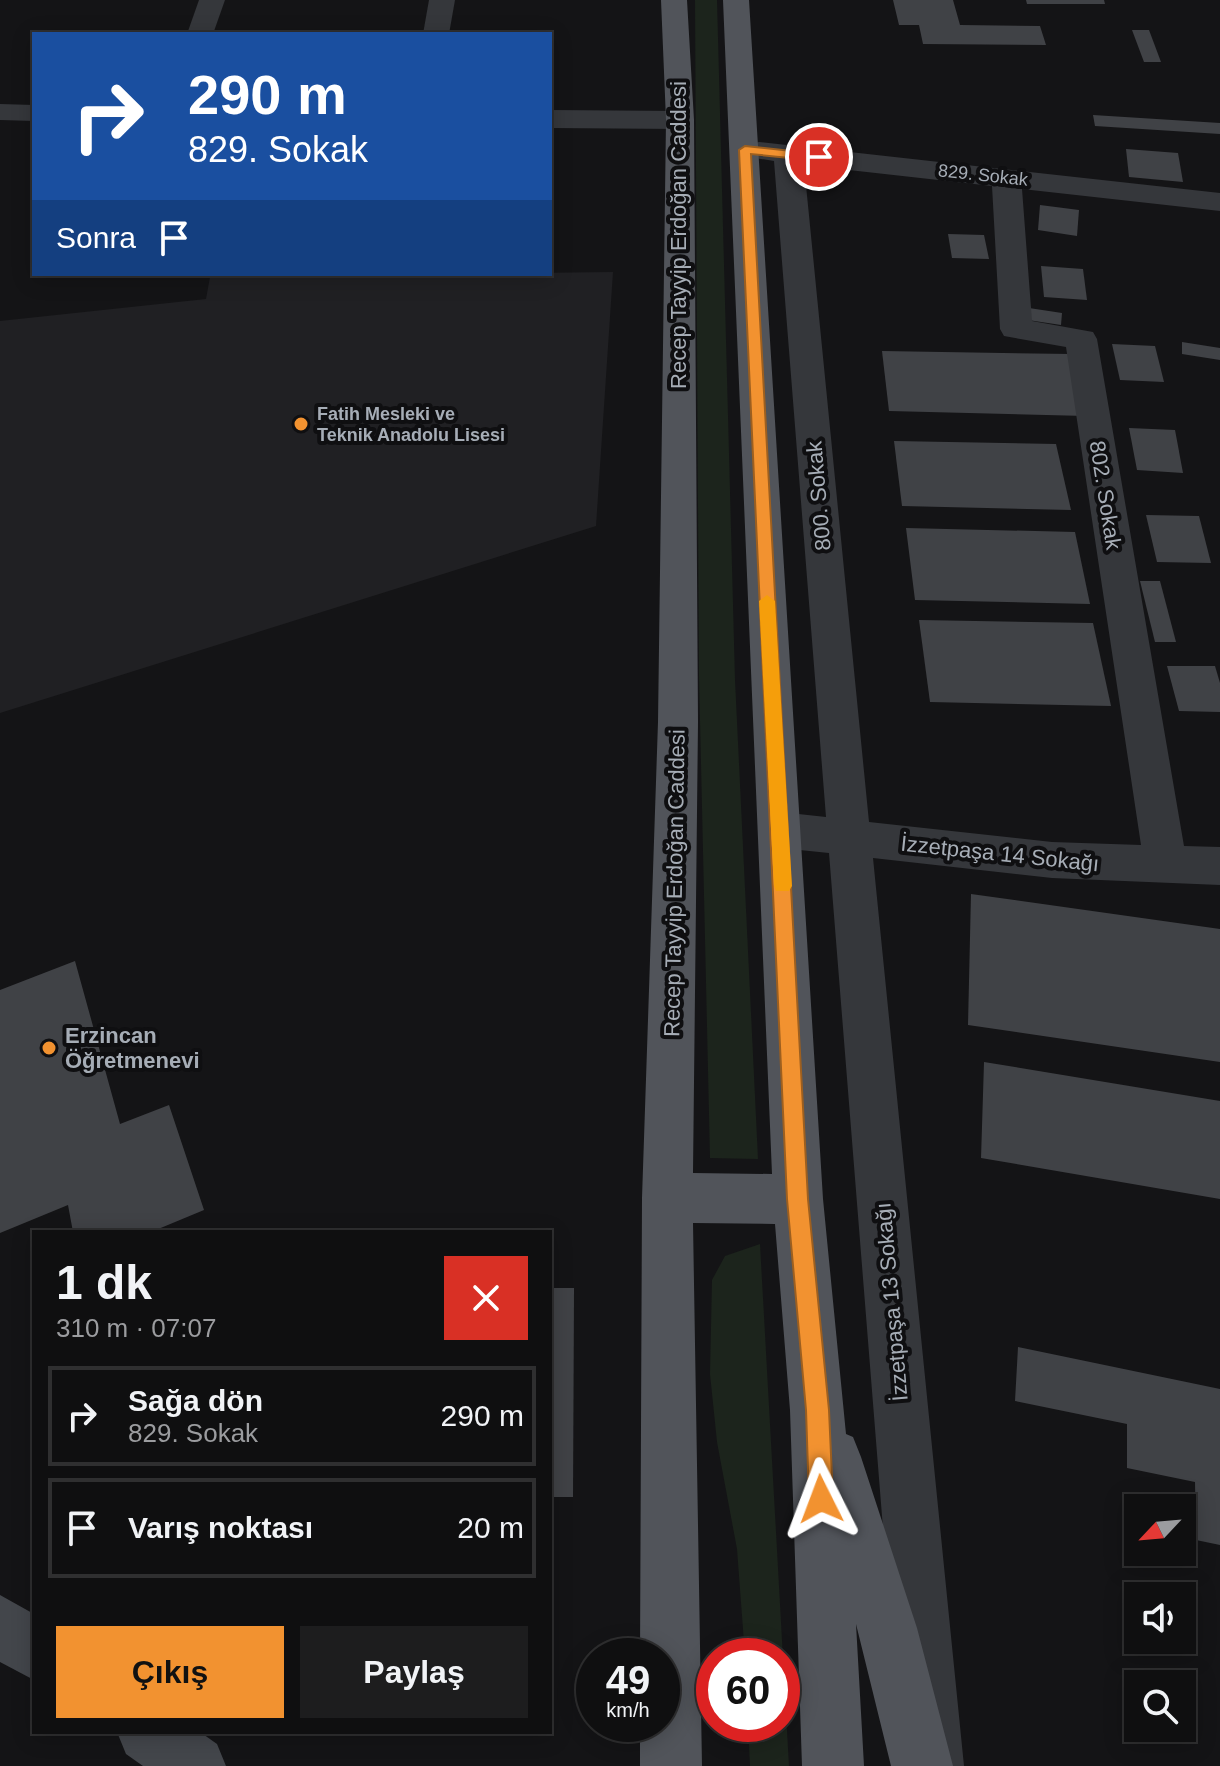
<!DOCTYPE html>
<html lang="tr">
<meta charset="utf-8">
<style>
:root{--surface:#0f0f10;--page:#1d1d1e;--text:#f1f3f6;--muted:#9b9c9f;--line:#2f2f30;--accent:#f29230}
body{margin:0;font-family:Arial,sans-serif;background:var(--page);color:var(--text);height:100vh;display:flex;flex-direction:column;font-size:30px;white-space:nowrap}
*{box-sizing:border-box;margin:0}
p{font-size:26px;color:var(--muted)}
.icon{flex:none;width:44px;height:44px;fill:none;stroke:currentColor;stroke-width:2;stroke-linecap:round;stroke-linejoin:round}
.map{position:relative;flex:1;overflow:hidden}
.side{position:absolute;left:32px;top:1230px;width:520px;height:504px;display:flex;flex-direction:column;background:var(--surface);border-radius:0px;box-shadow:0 4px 20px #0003,0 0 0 2px var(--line)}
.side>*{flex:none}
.hud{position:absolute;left:32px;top:32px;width:520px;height:244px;border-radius:0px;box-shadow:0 4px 20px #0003,0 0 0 2px var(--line);background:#1a4fa0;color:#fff;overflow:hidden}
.needle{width:52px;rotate:244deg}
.controls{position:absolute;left:1124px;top:1494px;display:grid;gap:16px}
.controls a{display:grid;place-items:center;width:72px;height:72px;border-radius:0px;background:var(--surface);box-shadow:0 4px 20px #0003,0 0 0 2px var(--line);font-size:40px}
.speed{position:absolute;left:576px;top:1638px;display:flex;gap:16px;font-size:40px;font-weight:700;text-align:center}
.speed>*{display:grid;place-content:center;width:104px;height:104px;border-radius:50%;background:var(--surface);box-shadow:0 4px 20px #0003,0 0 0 2px var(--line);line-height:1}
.speed small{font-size:20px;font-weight:400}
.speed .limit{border:12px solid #d22;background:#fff;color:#111}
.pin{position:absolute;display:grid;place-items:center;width:68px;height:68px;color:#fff;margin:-34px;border:4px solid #fff;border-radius:50%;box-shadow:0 2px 8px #0007}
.me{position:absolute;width:88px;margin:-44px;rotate:357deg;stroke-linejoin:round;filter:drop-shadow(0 0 6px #0008)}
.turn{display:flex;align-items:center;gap:28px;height:168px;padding:0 24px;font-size:36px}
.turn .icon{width:104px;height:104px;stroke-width:2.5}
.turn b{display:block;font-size:56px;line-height:68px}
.then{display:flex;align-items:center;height:76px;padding:0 24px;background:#0003;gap:16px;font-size:30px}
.round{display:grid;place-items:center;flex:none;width:84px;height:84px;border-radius:0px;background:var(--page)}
.headline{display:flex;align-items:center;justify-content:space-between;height:136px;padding:0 24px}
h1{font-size:48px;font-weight:800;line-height:60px}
.primary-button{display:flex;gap:16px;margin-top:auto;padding:16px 24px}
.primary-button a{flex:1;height:92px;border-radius:0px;background:var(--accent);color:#111;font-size:32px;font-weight:800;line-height:92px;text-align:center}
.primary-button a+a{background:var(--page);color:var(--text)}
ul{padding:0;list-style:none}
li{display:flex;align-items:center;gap:24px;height:100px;margin:0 16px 12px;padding:0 8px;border:4px solid var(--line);border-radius:0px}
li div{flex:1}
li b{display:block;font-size:30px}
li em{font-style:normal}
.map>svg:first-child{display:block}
.built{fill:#202023}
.green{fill:#1c241c}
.building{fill:#404246}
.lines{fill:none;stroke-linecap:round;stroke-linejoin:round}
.street{fill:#35373b;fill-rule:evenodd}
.secondary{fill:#43464b;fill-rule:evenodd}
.primary{fill:#51545a;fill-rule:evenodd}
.route{fill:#f29230;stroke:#9d5f1f;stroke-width:2}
.slow{fill:#f59e0b}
.poi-dot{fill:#f29230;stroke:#0f0f11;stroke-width:3}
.labels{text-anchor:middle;stroke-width:8;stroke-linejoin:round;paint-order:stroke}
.far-street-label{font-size:18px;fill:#a6adb6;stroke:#0f0f11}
.far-poi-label{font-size:18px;font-weight:bold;fill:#a6adb6;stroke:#0f0f11;text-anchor:start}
.street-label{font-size:22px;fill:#a6adb6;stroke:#0f0f11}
.poi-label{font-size:22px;font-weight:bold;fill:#a6adb6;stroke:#0f0f11;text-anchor:start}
</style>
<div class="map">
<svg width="1220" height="1766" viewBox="0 0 1220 1766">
<rect width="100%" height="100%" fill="#141416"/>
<path class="built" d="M613,272L596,526L0,713V321L206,299L210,277Z"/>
<g class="green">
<path d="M695,0H717L735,680L758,1159L710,1158L699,676Z"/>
<path d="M760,1244L789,1766H750L748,1724H782V1656H745L737,1549L717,1442L710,1374L712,1280L725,1256Z"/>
</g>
<g class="building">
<path d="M893,0H953L960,25L1040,26L1046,45L923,44L919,25H899Z"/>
<path d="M1026,0H1104L1105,4H1027Z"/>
<path d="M1132,30H1149L1161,62H1144Z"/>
<path d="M1093,115L1220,123V134L1095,126Z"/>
<path d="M1126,149L1178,153L1183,182L1129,177Z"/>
<path d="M1040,205L1079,210L1077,236L1038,230Z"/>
<path d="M948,234L984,235L989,259L952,258Z"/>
<path d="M1041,266L1083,269L1087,300L1044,297Z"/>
<path d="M1029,308L1062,313L1061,325L1028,320Z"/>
<path d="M1182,342L1220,348V360L1182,354Z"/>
<path d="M1112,344L1155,346L1164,382L1120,380Z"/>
<path d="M882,351L1071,354L1086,416L889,411Z"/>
<path d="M1129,428L1175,430L1183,473L1137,470Z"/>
<path d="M894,441L1056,444L1071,510L902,506Z"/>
<path d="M1146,515L1199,516L1211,563L1157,562Z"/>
<path d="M906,528L1075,532L1090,604L915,600Z"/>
<path d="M1140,581H1160L1176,642H1155Z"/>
<path d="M919,620L1093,623L1111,706L930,702Z"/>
<path d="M1167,666H1215L1220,683V712L1179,711Z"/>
<path d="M971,894L1220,929V1062L968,1025Z"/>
<path d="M75,961L120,1124L169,1105L204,1210L151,1232H73L68,1205L0,1233V990Z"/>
<path d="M984,1062L1220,1101V1199L981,1158Z"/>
<path d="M550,1288H574L573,1497H550Z"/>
<path d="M1018,1347L1220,1389V1545L1196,1540L1195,1482L1127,1468V1424L1015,1401Z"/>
</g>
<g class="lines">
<g class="street">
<path d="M199,0H225L213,34H187Z"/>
<path d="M429,0H455L449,34H423Z"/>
<path d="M0,104L34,105V121L0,120Z"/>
<path d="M550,110L680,111L690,114L694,120L690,126L680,129L550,128Z"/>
<path d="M759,142L1220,193V211L1022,189L1032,321L1093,332L1097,339L1184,846L1220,847V885L1052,878L873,858L964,1766H902L829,853L780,848L765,843L759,830L765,817L780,812L826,817L774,161L749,157L744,151L749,145ZM804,165L992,186L1000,329L1004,336L1066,347L1141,845L1052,842L869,822Z"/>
</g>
<g class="secondary">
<path d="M0,1595L34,1614V1680L0,1662Z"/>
<path d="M117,1732H200L217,1744L226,1766H143L126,1754Z"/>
</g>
<path class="primary" d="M661,0H687L694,120L698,722L693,1173L772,1174L723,0H749L823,1199L846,1434L853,1437L861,1457L917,1628L953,1766H891L856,1624L864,1766H802L790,1410L775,1224L693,1223L702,1766H640V1724H662V1656H640L642,1198L658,722L666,120Z"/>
</g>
<path class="route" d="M745,146L819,154L825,157L819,161L751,154L808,1199L829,1410L833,1499L829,1507L821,1511L813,1507L809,1499L806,1410L787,1199L739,150Z"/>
<path class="slow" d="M767,595L775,601L792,886L789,891H776L774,886L759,601Z"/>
<g class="poi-dot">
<circle cx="301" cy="424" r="8"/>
<circle cx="49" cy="1048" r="8"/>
</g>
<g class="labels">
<g class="far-street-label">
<text transform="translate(983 175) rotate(6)" y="6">829. Sokak</text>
</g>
<g class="far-poi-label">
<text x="317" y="420">Fatih Mesleki ve<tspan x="317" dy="21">Teknik Anadolu Lisesi</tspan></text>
</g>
<g class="street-label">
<text transform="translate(678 235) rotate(-90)" y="8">Recep Tayyip Erdoğan Caddesi</text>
<text transform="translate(1106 495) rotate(81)" y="8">802. Sokak</text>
<text transform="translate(818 496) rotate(-95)" y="8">800. Sokak</text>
<text transform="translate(1000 853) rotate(6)" y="8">İzzetpaşa 14 Sokağı</text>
<text transform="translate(674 883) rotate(-89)" y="8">Recep Tayyip Erdoğan Caddesi</text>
<text transform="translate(891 1302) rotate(-95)" y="8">İzzetpaşa 13 Sokağı</text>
</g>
<g class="poi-label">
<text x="65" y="1043">Erzincan<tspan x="65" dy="25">Öğretmenevi</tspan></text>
</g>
</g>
</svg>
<div class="controls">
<a><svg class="needle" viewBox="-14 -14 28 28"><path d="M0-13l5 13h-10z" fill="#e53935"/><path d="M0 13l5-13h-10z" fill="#9b9c9f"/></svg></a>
<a><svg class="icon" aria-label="sound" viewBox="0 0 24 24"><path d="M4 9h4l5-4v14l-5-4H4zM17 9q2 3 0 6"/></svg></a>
<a><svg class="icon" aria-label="search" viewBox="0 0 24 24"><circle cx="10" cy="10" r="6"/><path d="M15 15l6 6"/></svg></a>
</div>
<div class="speed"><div>49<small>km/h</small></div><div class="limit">60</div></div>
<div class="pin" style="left:819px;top:157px;background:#d93025"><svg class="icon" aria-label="arrive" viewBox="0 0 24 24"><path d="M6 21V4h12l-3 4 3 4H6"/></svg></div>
<svg class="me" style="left:821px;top:1499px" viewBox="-20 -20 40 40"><path d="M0-17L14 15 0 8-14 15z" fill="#f29230" stroke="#fff" stroke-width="4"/></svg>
<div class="hud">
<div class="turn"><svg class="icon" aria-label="right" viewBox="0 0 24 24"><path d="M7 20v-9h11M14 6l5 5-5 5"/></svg><div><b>290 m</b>829. Sokak</div></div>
<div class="then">Sonra<svg class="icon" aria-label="arrive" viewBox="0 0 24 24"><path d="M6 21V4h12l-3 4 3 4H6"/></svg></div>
</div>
<section class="side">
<div class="headline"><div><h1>1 dk</h1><p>310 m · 07:07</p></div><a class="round" style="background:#d93025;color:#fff"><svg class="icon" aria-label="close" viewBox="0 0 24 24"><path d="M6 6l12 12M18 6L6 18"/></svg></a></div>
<ul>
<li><svg class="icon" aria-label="right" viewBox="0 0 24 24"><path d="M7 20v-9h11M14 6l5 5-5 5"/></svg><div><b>Sağa dön</b><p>829. Sokak</p></div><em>290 m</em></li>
<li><svg class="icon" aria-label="arrive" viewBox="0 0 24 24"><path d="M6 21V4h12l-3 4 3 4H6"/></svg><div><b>Varış noktası</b></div><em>20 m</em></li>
</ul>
<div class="primary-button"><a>Çıkış</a><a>Paylaş</a></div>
</section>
</div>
